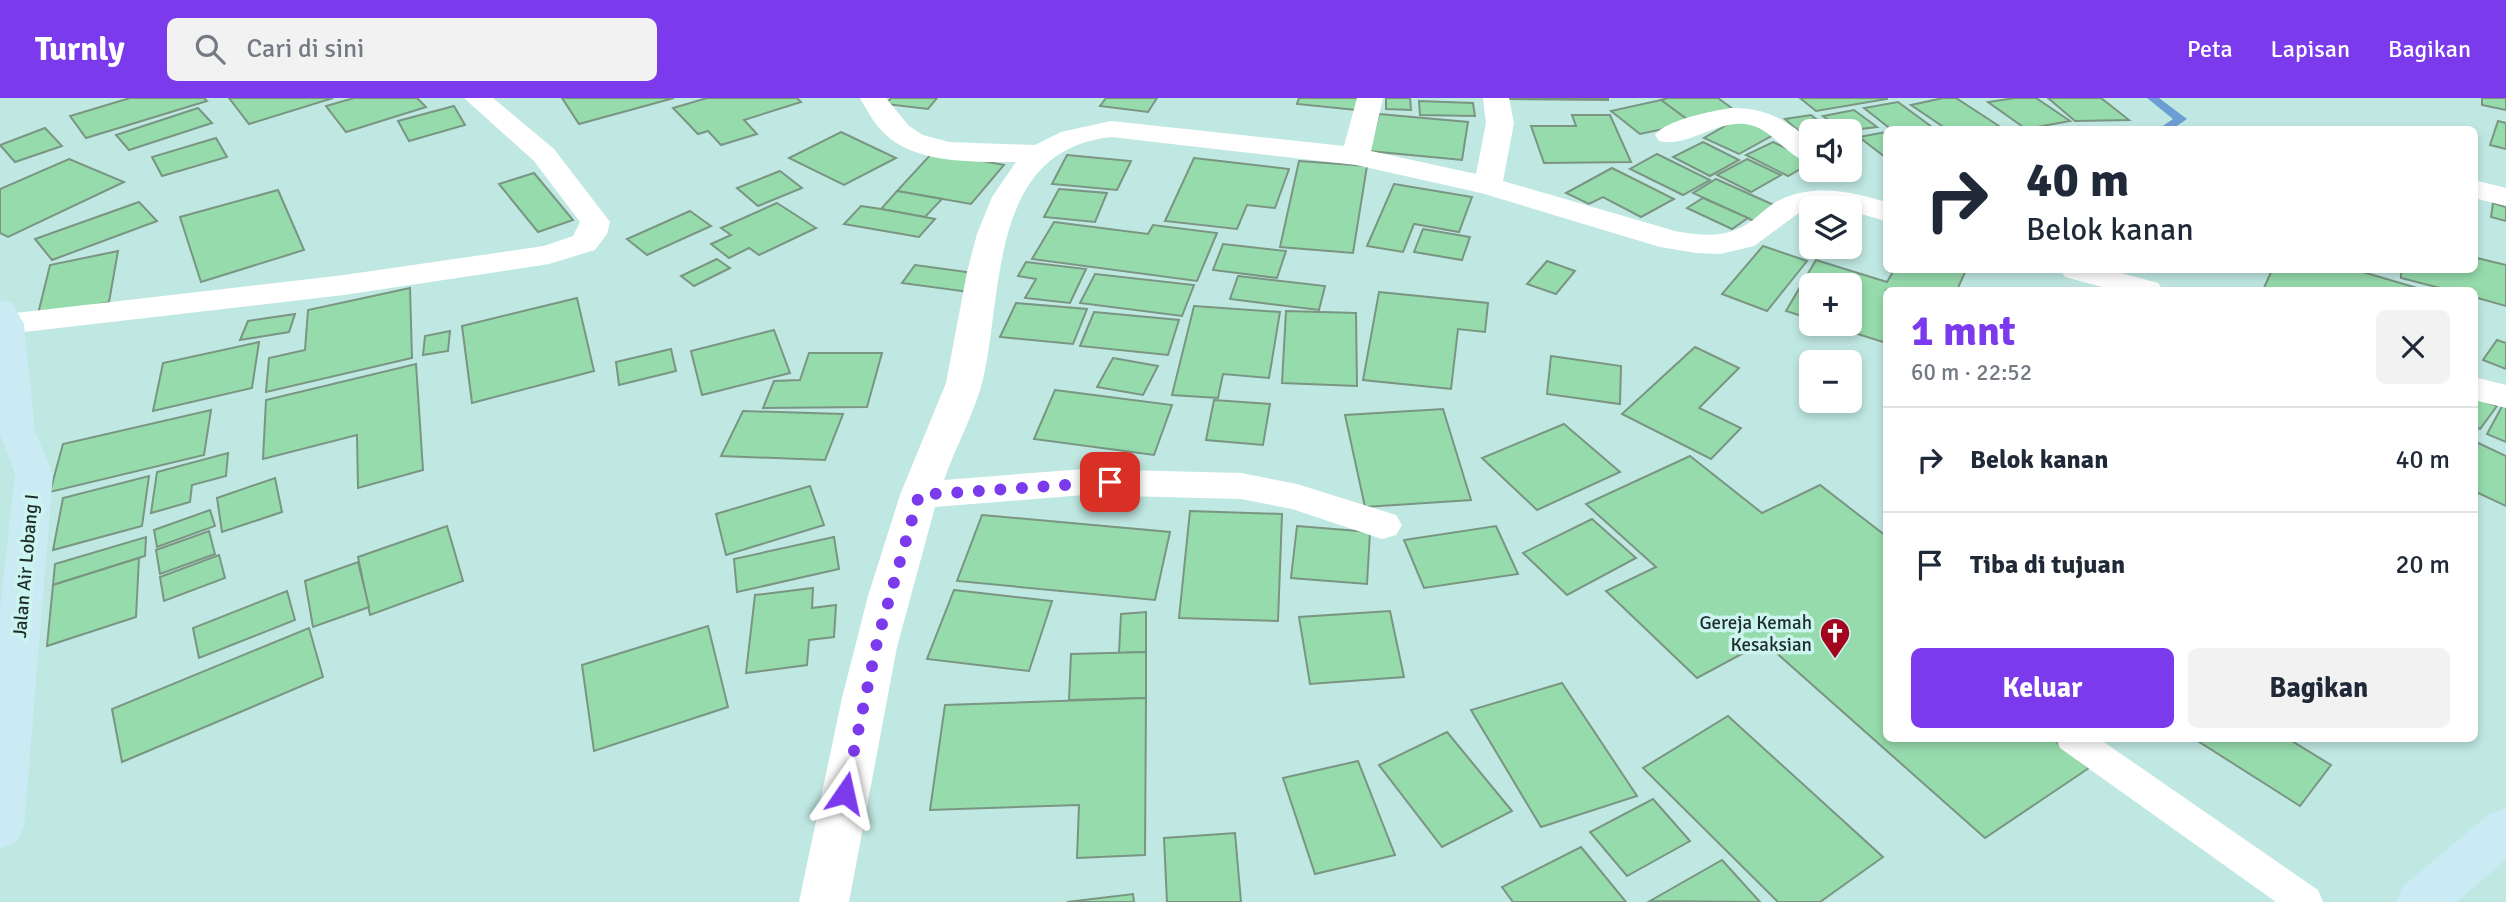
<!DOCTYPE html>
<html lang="id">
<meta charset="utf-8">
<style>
:root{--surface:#fff;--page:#f2f2f3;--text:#1f2937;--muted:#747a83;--line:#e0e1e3;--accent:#7c3aed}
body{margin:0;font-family:Signika,sans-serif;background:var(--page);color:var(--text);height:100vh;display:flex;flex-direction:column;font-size:26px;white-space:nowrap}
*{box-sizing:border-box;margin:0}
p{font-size:23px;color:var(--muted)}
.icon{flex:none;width:38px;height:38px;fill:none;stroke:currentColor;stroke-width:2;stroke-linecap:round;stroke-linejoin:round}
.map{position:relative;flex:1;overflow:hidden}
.side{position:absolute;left:1883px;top:189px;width:595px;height:455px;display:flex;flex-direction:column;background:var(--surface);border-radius:10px;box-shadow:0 4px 10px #0003}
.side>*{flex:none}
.hud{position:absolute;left:1883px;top:28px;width:595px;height:147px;border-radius:10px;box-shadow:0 4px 10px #0003;background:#fff;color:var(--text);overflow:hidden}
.tools{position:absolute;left:1799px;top:21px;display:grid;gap:14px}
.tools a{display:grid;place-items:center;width:63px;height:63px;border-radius:10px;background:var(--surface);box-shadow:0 4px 10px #0003;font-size:35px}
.pin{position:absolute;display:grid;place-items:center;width:60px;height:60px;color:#fff;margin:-30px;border-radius:14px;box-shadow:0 4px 10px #0006}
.me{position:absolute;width:77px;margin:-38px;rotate:11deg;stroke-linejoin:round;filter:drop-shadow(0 0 5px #0008)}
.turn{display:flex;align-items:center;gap:24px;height:147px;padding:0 28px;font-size:32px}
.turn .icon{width:91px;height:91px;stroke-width:2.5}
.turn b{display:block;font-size:49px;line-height:60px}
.round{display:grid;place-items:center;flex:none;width:74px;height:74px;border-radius:10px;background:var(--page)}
.head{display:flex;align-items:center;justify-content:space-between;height:119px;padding:0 28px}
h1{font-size:42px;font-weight:800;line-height:52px;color:var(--accent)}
.action{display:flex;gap:14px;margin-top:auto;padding:14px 28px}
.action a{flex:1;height:80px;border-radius:10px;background:var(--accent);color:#fff;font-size:28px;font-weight:800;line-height:80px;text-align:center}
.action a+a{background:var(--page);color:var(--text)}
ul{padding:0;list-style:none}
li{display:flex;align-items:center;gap:21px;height:105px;padding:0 28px;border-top:2px solid var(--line)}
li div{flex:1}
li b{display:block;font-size:26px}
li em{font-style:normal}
header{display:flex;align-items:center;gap:42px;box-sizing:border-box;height:98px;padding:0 35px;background:var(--accent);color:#fff}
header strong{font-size:33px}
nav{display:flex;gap:38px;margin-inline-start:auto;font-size:24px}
.search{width:490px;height:63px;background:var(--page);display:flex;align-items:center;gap:18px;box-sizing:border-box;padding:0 24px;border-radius:10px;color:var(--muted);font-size:26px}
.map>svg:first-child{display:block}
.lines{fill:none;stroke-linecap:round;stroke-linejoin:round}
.stream{fill:#6d9ed3;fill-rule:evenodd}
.building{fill:#96dbac;stroke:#7a9582;stroke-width:2}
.lane{fill:#fff;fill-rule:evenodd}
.street{fill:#fff;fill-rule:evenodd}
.secondary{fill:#caebf4;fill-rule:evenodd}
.route{stroke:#7c3aed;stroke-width:12;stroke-dasharray:0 21.6}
.labels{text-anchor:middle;stroke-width:7;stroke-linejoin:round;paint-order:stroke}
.street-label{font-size:19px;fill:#1e2d2b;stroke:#cdf5ef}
.poi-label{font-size:19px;fill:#1e2d2b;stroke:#cdf5ef;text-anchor:end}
</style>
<header>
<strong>Turnly</strong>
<div class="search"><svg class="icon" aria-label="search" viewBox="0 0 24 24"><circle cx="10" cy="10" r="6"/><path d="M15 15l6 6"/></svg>Cari di sini</div>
<nav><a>Peta</a><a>Lapisan</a><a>Bagikan</a></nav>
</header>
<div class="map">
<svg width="2506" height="804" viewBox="0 0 2506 804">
<rect width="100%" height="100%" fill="#c0e8e2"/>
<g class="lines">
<path class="stream" d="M2147,0H2159L2187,21L2171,32H2157L2173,21Z"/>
</g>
<g class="building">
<path d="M130,0H204L207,3L86,40L70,18Z"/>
<path d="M229,0H333L249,26Z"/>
<path d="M354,0H417L426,9L346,34L326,8Z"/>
<path d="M562,0H674L579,26Z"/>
<path d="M707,0H797L801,4L744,22L757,36L721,47L708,33L698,36L673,10Z"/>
<path d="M891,0H937L928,11L886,6Z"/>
<path d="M1106,0H1157L1148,14L1100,8Z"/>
<path d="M1299,0H1360L1356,12L1297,6Z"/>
<path d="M1386,0H1410L1411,12L1386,11Z"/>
<path d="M1509,0H1608V2L1509,1Z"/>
<path d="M1668,0H1718L1737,14L1692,25L1661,2Z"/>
<path d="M1800,0H1887V1L1816,13Z"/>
<path d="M1943,0H1956L2005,32H1948L1911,7Z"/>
<path d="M2015,0H2036L2070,23L2026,31L1988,4Z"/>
<path d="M2048,0H2101L2129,22L2075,23Z"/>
<path d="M2482,0H2506V12L2482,7Z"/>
<path d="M1661,2L1692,25L1640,36L1611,13Z"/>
<path d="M1419,3L1473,5L1475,18L1420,17Z"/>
<path d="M1898,4L1936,32H1892L1864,10Z"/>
<path d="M454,8L465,27L409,43L398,23Z"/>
<path d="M198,10L212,25L129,52L116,37Z"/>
<path d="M1854,12L1877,29L1844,33L1823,18Z"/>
<path d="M1379,16L1468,24L1462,62L1369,53Z"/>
<path d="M1572,17H1610L1631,64L1544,65L1531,28H1576Z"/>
<path d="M1811,17L1831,33H1811V44L1785,21Z"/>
<path d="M1739,20L1775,36L1739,56L1704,40Z"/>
<path d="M2498,23L2506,25V51L2490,47Z"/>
<path d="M45,30L62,48L15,64L0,47Z"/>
<path d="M841,34L896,60L844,87L789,60Z"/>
<path d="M1886,34L1885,59L1859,39Z"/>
<path d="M216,40L227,59L162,78L152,59Z"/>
<path d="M1703,44L1739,62L1710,78L1673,59Z"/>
<path d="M1773,44L1811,62V65L1788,78L1746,57Z"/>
<path d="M933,54L1004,67L971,106L897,93Z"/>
<path d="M1657,56L1710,82L1683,97L1630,71Z"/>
<path d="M1067,57L1131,63L1117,92L1052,86Z"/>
<path d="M1194,60L1289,71L1275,110L1247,107L1237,131L1165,123Z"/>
<path d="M69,61L124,84L8,139L0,135V91Z"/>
<path d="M1747,61L1781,77L1751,94L1717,77Z"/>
<path d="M1299,63L1367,68L1353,155L1280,149Z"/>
<path d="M1612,70L1674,101L1641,119L1603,99L1589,106L1566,95Z"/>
<path d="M780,73L802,90L758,108L737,90Z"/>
<path d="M534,75L573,122L538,134L499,86Z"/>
<path d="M1716,81L1776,108L1754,123L1693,95Z"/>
<path d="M1394,86L1472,99L1459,134L1414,126L1403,154L1367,148Z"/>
<path d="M1059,91L1107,95L1095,124L1044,119Z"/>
<path d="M278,92L304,152L201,184L180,119Z"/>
<path d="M897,93L942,101L925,119L881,111Z"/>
<path d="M1703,100L1748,120L1732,131L1687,110Z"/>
<path d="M139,104L157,123L52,162L35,141Z"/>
<path d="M777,105L816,130L759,157L749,150L729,160L711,146L731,137L721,130Z"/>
<path d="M2493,105L2506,109V123L2491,119Z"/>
<path d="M861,108L881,111L935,121L919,139L844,126Z"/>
<path d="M690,113L711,128L647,157L627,141Z"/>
<path d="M1054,124L1148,136L1153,127L1217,135L1197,183L1032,161Z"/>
<path d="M1423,131L1470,139L1462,162L1414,154Z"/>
<path d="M1223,146L1286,153L1277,180L1213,172Z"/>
<path d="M1763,148L1807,163L1767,213L1722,196Z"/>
<path d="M118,153L109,204L37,220L50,167Z"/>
<path d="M2477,160L2506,167V208L2474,199V192H2448L2401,180V172H2474Z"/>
<path d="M717,161L730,170L694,188L681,178Z"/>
<path d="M1816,162L1887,184L1894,172H1966L1957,192H1886V245L1826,226H1850V187H1811V221L1786,213Z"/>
<path d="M1547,163L1575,173L1556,196L1527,186Z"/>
<path d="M1026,164L1086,171L1070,205L1025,200L1036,181L1018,178Z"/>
<path d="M915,167L981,176L969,194L902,185Z"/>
<path d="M2272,172H2356L2424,192H2263Z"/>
<path d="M1095,176L1194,187L1182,218L1080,205Z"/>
<path d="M1238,178L1325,188L1319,212L1230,201Z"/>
<path d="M410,190L412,260L266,294L269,260L305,252L308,212Z"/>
<path d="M1379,194L1488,205L1485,234L1458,231L1451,291L1363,282Z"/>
<path d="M577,200L594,273L472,305L462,228Z"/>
<path d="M1016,205L1087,211L1073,246L1000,239Z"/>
<path d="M1194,208L1280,214L1269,280L1223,276L1218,300L1172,297Z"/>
<path d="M1286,213L1356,215L1357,288L1282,285Z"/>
<path d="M1094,214L1179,222L1168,257L1080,248Z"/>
<path d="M295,216L289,234L240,242L248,223Z"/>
<path d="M774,232L790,275L702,297L691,253Z"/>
<path d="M450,233L448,253L423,257L425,238Z"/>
<path d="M2497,242L2506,245V271L2483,262Z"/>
<path d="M259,244L252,290L153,313L163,265Z"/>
<path d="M1695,249L1739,270L1699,310L1741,330L1711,361L1622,316Z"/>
<path d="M671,251L676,273L619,287L616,264Z"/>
<path d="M809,255H882L867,309L763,310L774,283L800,282Z"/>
<path d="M1551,258L1621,268L1620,306L1547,296Z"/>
<path d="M1113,260L1158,268L1143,297L1097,289Z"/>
<path d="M416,266L423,372L358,390L357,337L263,361L266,302Z"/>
<path d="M1055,292L1172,307L1154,357L1034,341Z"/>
<path d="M2474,299L2497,308L2480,331L2474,328Z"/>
<path d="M1214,302L1270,306L1263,347L1206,342Z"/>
<path d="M2505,303H2506V344L2487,336Z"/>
<path d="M1443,311L1471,402L1365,409L1345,317Z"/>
<path d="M211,312L204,357L50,394L63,346Z"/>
<path d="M743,313L843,316L825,362L721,358Z"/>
<path d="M1564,326L1620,374L1537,412L1482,360Z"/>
<path d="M2474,343L2506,358V408L2474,393Z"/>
<path d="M228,355L226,378L192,387L190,404L151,415L157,374Z"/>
<path d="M1690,358L1762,415L1820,387L1886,438V640H2052L2089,670L1985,740L1764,544L1697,580L1606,493L1656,469L1586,406Z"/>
<path d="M149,378L142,428L53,452L63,400Z"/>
<path d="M275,380L282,414L222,434L217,400Z"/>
<path d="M810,388L824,427L726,457L716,416Z"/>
<path d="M210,412L215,428L157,449L154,432Z"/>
<path d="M1190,413L1282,416L1278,523L1179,520Z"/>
<path d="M982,417L1170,434L1155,502L957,483Z"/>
<path d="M1592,421L1636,460L1567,497L1523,455Z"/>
<path d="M447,428L463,483L370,517L358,459Z"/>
<path d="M1297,428L1370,434L1367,486L1291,480Z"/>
<path d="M1496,428L1518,476L1424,490L1404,442Z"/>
<path d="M209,433L215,456L160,476L156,452Z"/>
<path d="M146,439L145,458L53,487L55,466Z"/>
<path d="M834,439L839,471L737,494L734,461Z"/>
<path d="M219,457L225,480L164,503L160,479Z"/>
<path d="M139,460L136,519L47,548L53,487Z"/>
<path d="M358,464L369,509L313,529L305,483Z"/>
<path d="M813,490L812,510L836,507L834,539L809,542L807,567L746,575L755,497Z"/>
<path d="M954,492L1052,503L1029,573L927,561Z"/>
<path d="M287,493L295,522L199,560L193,530Z"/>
<path d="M1390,513L1404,579L1310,586L1299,519Z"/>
<path d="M1146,514V554L1119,555L1121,516Z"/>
<path d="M708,528L728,609L594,653L582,567Z"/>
<path d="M309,530L323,579L122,664L112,611Z"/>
<path d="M1146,554V600L1069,602L1071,556Z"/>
<path d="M1562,585L1637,698L1541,729L1471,612Z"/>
<path d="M1146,600L1145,757L1077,760L1079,707L930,712L945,607Z"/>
<path d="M1728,618L1883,759L1820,804H1778L1643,670Z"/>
<path d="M1447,634L1512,713L1442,749L1379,667Z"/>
<path d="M2193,640H2287L2331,667L2300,708Z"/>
<path d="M1358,663L1395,757L1315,776L1283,680Z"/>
<path d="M1653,701L1690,743L1627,778L1590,734Z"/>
<path d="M1235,735L1241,804H1167L1164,740Z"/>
<path d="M1581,749L1626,804H1513L1502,789Z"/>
<path d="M1722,762L1760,804L1650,803Z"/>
<path d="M1133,796L1134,804H1067Z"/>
</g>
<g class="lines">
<path class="lane" d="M2056,640H2098L2318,792L2323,804H2276L2060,650Z"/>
<g class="street">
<path d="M464,0H493L554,51L610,124L607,136L595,152L549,166L344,197L7,236L0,234V218L7,216L344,177L544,148L573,138L580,124L534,63Z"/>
<path d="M860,0H886L909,28L923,37L949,44L1035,47L1061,34L1111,23L1344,48L1357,0H1383L1371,53L1476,76L1486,25L1483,0H1509L1514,25L1503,83L1675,133C1704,138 1728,141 1753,122C1763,114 1772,105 1784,100C1818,86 1853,94 1886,104V123L1850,113V110H1811L1796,117L1754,148L1720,156L1696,155L1660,149L1481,95L1356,67L1111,39C991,52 1003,188 984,277C976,313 956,347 944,382L1084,371L1241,375L1297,386L1396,417L1402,427L1396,437L1382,441L1292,411L1241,401L1084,397L935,409L897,549L849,804H799L842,600L868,498L900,397L946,285L967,174L977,136L992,99L1016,64C975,64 916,66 885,36C874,26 867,12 860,0Z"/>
<path d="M1731,10C1764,9 1787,22 1811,43V65C1786,60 1773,29 1745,26C1715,23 1687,50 1659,43L1655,37C1665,22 1712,13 1731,10Z"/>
<path d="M2474,82L2506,90V108L2474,100Z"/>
<path d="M2060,172H2110L2158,185L2163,192H2113L2065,179Z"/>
<path d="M2474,279L2506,287V310L2474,302Z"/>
</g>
<g class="secondary">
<path d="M0,202L12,205L24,226L35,334L53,376L24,729L17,744L0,750V512L15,376L0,337Z"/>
<path d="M2506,710V761L2457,804H2396L2403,788L2489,716Z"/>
</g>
</g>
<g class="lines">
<path class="route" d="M845,695L878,540L919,397L1110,384"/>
</g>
<defs>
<g id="church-pin" transform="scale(1.575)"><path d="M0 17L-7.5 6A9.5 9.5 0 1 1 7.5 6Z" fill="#a2051d" stroke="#cdf5ef"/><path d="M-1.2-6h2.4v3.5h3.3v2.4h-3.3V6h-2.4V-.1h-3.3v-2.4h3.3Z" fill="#fff"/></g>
</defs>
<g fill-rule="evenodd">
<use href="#church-pin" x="1835" y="535"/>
</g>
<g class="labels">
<g class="street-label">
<text transform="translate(25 468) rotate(-85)" y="7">Jalan Air Lobang I</text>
</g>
<g class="poi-label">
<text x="1812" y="531">Gereja Kemah<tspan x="1812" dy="22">Kesaksian</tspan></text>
</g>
</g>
</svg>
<div class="tools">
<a><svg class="icon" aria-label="sound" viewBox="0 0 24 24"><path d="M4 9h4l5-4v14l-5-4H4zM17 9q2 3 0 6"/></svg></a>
<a><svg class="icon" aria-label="layers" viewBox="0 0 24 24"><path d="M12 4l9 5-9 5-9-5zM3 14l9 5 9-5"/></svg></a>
<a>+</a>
<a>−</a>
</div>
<div class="pin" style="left:1110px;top:384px;background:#d93025"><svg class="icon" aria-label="arrive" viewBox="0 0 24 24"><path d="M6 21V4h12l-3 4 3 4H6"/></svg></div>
<svg class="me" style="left:845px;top:695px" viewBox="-20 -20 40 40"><path d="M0-17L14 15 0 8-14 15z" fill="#7c3aed" stroke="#fff" stroke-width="4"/></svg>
<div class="hud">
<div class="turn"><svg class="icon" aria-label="right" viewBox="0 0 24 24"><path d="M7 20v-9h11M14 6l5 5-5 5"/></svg><div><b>40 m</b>Belok kanan</div></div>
</div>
<section class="side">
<div class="head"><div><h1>1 mnt</h1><p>60 m · 22:52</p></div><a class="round"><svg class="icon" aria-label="close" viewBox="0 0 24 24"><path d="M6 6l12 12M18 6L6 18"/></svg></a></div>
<ul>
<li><svg class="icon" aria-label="right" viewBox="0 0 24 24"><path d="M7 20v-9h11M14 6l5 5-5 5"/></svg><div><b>Belok kanan</b></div><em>40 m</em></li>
<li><svg class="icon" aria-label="arrive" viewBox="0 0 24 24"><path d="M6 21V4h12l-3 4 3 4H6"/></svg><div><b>Tiba di tujuan</b></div><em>20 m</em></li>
</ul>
<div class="action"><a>Keluar</a><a>Bagikan</a></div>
</section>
</div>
